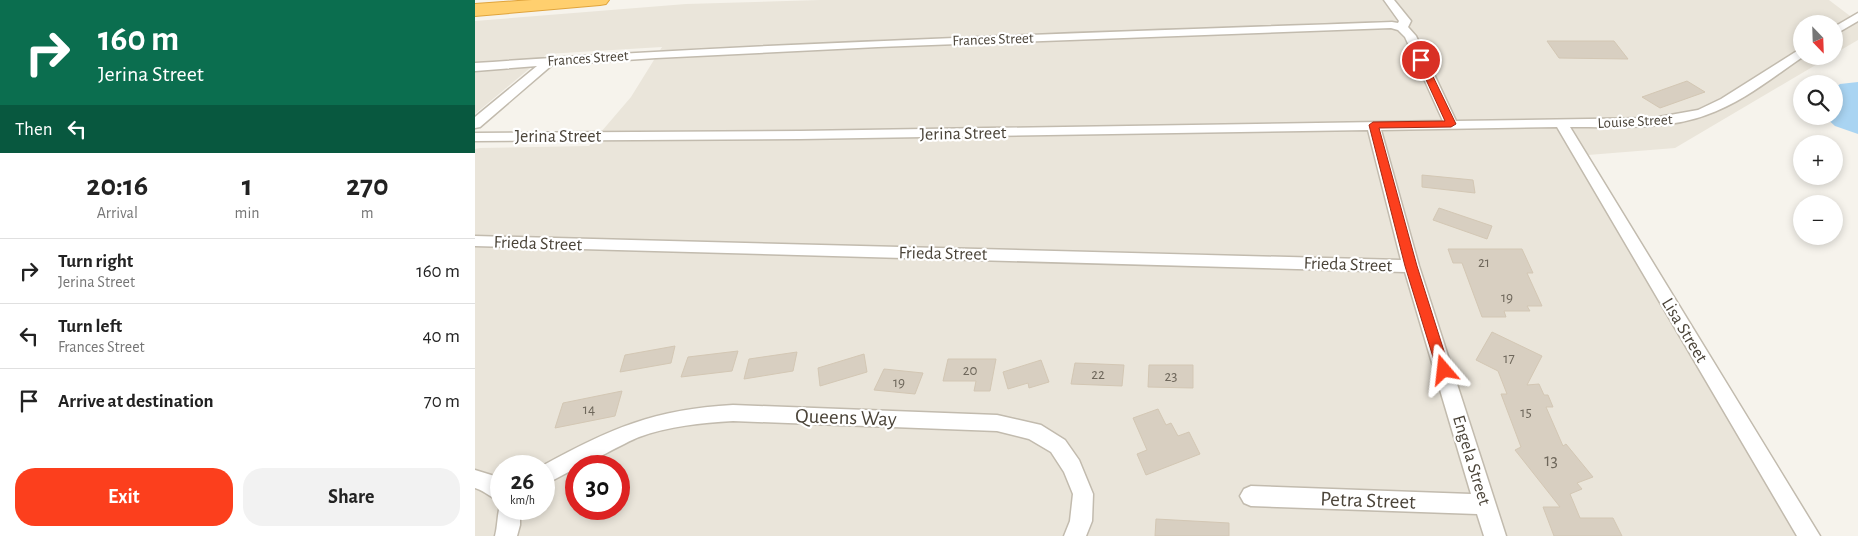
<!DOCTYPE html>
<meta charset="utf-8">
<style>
:root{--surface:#fff;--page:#f2f2f2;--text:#222;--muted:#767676;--line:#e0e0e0;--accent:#fc3f1d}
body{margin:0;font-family:"Alegreya Sans",sans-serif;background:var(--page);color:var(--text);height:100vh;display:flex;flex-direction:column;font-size:19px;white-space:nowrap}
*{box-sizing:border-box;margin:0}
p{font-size:16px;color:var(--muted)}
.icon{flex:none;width:28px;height:28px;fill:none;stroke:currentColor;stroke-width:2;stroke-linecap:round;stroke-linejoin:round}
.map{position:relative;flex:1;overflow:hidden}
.drawer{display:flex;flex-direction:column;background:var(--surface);width:475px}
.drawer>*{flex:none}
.guide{background:#0b6e4f;color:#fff;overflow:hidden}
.needle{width:32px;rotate:157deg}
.tools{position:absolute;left:1318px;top:15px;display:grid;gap:10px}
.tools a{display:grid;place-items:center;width:50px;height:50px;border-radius:50%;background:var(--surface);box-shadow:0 2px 8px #0003;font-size:25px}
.speed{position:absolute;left:15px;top:455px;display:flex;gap:10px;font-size:25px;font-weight:700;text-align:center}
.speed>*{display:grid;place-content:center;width:65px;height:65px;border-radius:50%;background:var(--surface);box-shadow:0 2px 8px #0003;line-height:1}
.speed small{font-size:12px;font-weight:400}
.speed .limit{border:8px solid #d22;background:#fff;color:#111}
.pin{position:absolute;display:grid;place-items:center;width:42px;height:42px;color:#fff;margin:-21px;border:2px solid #fff;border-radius:50%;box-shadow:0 1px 5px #0007}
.me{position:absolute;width:55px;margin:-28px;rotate:343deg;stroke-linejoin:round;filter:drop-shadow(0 0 4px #0008)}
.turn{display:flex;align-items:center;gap:18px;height:105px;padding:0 15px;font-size:22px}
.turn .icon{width:65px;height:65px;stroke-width:2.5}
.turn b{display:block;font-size:35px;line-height:42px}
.then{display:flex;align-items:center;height:48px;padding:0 15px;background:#0003;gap:10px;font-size:19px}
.eta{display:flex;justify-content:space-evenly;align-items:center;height:85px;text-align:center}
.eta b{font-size:30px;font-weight:700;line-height:35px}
.button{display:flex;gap:10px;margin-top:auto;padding:10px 15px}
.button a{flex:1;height:58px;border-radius:20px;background:var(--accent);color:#fff;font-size:20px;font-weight:700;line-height:58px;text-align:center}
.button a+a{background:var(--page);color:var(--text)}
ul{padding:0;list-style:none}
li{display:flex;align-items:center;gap:15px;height:65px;padding:0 15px;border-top:1px solid var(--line)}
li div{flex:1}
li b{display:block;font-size:19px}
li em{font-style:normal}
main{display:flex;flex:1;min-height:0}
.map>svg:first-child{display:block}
.residential{fill:#eae5da;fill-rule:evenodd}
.water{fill:#a9d4f2}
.building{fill:#d8cfc1;stroke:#d3c7b4}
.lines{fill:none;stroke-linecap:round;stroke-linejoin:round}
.street-casing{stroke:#c2bbae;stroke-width:3}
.highway-casing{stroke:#e0a43c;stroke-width:2}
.street{fill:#fff;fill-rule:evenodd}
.highway{fill:#ffcf6e;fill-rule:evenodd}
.route{fill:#fc3f1d;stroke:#a42913}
.labels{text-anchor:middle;stroke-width:4.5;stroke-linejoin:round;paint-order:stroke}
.far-street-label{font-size:15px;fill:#4b4439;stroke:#fff}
.number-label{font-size:15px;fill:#6e675b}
.street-label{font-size:18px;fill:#4b4439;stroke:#fff}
.near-number-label{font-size:18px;fill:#6e675b}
.near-street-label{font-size:21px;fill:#4b4439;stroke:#fff}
</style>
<main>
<section class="drawer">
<div class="guide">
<div class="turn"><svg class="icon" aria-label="right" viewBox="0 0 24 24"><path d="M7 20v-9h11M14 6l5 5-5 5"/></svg><div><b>160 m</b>Jerina Street</div></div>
<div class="then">Then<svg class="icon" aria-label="left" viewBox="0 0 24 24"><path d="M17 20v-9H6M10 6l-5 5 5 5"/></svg></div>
</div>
<div class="eta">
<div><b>20:16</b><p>Arrival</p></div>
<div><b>1</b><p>min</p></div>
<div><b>270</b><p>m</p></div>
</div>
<ul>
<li><svg class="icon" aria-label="right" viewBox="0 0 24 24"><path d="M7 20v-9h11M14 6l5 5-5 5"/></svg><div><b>Turn right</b><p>Jerina Street</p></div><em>160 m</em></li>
<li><svg class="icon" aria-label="left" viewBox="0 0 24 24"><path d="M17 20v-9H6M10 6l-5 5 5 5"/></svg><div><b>Turn left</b><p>Frances Street</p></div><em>40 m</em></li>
<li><svg class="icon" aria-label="arrive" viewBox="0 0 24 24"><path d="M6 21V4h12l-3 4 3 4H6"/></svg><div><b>Arrive at destination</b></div><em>70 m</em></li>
</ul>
<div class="button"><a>Exit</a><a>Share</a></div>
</section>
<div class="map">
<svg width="1383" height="536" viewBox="0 0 1383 536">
<rect width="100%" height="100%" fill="#f6f3ec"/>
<path class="residential" d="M345,0H1354L1383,22V40L1359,54V24H1326V56H1356L1200,148L1113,155L1346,536H0V149L5,148L114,146L156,97L187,47L72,54L0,114V21L211,4ZM26,466H69V509H26ZM101,466H144V509H101Z"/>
<path class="water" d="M1383,82V134L1360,126L1349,116H1359V89L1365,84Z"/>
<g class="building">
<path d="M1072,41H1139L1153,59L1084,58Z"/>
<path d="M1212,81L1230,92L1185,108L1167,97Z"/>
<path d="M947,175L998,180L1000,193L947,187Z"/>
<path d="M964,208L1017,226L1012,239L958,220Z"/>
<path d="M973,249H1047L1058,273H1052L1067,306H1052L1055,311H1029L1031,317H1007L987,263H978Z"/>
<path d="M1017,332L1067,356L1052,385L1064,384L1069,395H1073L1078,407H1071L1088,446L1091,444L1118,477L1102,483L1107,489L1095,494L1105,518H1138L1147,536H1079L1068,507H1085L1040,450L1046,447L1026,394H1032L1023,371L1001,360Z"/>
<path d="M200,346L196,363L145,372L150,355Z"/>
<path d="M263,351L257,371L206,377L213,357Z"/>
<path d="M322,352L318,371L269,379L274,359Z"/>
<path d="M389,354L392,372L345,386L343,368Z"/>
<path d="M473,359H521L515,391H499L501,381H468Z"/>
<path d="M566,360L574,382L554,388L553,383L533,389L528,372Z"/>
<path d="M600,363L649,365L647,386L596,384Z"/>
<path d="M674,365H718V388L673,387Z"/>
<path d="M409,369L448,373L440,394L399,390Z"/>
<path d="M147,391L140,416L80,428L88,403Z"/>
<path d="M683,409L691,425L696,423L703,436L714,432L725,454L671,475L662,454L672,450L658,418Z"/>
<path d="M681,519L754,523V536H680Z"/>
</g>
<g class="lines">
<g class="street-casing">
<g id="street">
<path d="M909,0H919L936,21L933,27L941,36L981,121L1178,118L1223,110L1246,99L1322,51L1326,50V56H1329C1298,77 1267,103 1231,115C1192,130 1137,127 1095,127L1345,536H1322L1082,127L906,130L944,266L1031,536H1009L1002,514L776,506L769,503L765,496L769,489L776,486L996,494L930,272L0,246V236L926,260L893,130L325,139L0,141V133L325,131L968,121L930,37L923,30L916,28L403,47L181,58L77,65L5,127L0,128V117L62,66L0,71V63C305,42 611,33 917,22L923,23L924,21Z"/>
<path d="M1383,13V21L1359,35V27Z"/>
<path d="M258,405L522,415L566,425L590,440L604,460L618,494L617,521L611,536H589L595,521L598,494L589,472L576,452L554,439L522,431L258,421C226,423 194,426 164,437C150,442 111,466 101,466V468L69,485L67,466C134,429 180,409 258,405Z"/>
<path d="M0,470L26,478V502C16,498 12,492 0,488Z"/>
<path d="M26,502V509H45V525L42,536H20C23,525 22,513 26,502Z"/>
</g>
</g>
<g class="highway-casing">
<path id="highway" d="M57,0H134L131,4L125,5L0,16V4Z"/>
</g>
<use href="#street" class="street"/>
<use href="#highway" class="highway"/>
</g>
<path class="route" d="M946,57L950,60L981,124L976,127L904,128L942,266L975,370L973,374L969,375L964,374L962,370L930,266L894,125L898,122L970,121L942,60Z"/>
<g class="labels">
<g class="far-street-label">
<text transform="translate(518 39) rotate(-2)" y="5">Frances Street</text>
<text transform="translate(113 58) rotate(-4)" y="5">Frances Street</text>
<text transform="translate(1160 121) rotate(-3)" y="5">Louise Street</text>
</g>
<g class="number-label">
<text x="1009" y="267">21</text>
<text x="1032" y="302">19</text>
<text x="1034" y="363">17</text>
<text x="495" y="375">20</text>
<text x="623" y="379">22</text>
<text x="696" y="381">23</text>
<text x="424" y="387">19</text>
<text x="114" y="414">14</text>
<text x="1051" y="417">15</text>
</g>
<g class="street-label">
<text transform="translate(488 133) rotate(-1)" y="6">Jerina Street</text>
<text x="83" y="142">Jerina Street</text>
<text transform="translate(63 243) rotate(2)" y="6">Frieda Street</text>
<text transform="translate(468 253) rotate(1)" y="6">Frieda Street</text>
<text transform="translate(873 264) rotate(2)" y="6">Frieda Street</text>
<text transform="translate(1210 330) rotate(59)" y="6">Lisa Street</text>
<text transform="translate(997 460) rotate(73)" y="6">Engela Street</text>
</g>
<g class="near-number-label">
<text x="1076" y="466">13</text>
</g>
<g class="near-street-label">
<text transform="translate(371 417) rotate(2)" y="7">Queens Way</text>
<text transform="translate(893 500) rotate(2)" y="7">Petra Street</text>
</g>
</g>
</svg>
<div class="tools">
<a><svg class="needle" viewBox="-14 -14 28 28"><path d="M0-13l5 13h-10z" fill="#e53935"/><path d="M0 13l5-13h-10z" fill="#767676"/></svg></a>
<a><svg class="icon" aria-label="search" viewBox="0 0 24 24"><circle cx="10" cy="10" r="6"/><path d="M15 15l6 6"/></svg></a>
<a>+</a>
<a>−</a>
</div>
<div class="speed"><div>26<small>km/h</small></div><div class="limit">30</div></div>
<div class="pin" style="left:946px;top:60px;background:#d93025"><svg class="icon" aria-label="arrive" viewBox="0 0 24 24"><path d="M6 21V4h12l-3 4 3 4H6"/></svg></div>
<svg class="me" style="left:969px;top:370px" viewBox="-20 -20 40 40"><path d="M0-17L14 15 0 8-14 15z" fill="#fc3f1d" stroke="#fff" stroke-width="4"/></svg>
</div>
</main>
